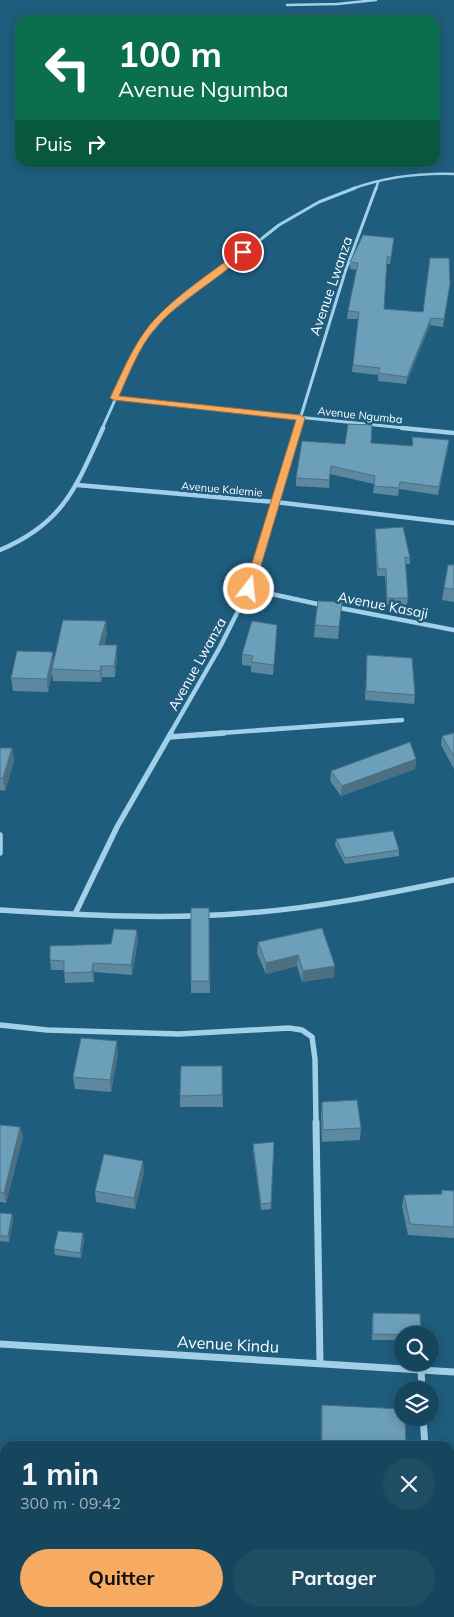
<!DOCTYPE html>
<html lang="fr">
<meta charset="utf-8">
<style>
:root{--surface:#16465e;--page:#1f4d64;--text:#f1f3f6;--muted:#9eb1bc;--line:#355e73;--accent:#f7ab60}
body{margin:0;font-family:Mulish,sans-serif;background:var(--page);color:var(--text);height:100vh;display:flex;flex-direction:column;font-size:19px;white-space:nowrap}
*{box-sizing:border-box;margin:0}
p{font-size:16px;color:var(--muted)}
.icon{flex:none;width:28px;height:28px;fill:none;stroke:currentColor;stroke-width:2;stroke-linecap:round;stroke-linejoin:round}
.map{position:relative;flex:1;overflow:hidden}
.sheet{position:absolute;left:0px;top:1441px;width:455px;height:176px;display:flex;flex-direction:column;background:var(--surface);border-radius:15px 15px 0 0;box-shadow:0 2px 12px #0003,0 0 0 1px var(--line)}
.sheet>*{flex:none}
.banner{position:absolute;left:15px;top:15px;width:425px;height:152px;border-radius:15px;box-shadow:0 2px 12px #0003,0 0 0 1px var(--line);background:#0b6e4f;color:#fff;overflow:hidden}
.tools{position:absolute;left:394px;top:1326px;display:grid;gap:10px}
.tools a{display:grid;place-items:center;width:45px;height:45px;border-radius:50%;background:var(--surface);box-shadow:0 2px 12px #0003,0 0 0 1px var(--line);font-size:25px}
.pin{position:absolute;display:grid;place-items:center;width:42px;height:42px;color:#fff;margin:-21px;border:2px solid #fff;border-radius:50%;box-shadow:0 1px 5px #0007}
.me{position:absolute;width:55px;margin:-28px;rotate:16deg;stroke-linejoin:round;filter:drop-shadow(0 0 4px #0008)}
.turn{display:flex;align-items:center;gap:18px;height:105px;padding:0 20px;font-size:22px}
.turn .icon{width:65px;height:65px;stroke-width:2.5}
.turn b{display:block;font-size:35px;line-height:42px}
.then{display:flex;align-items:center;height:48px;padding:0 20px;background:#0003;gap:10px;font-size:19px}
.round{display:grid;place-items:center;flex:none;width:52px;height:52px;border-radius:26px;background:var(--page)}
.overview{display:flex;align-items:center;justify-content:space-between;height:85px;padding:0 20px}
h1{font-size:30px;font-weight:700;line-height:38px}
.button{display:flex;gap:10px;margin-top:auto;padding:10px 20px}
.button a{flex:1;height:58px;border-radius:30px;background:var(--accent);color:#111;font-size:20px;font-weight:700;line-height:58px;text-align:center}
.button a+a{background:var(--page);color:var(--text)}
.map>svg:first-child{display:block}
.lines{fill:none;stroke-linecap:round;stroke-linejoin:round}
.street-far4{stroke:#a1d0e8;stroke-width:2.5}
.street-far3{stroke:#a1d0e8;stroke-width:3}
.street-far2{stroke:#a1d0e8;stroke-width:4.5}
.street-far1{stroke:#a1d0e8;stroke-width:5.5}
.street{stroke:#a1d0e8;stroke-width:7}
.wall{fill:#5d89a0}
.shaded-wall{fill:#4c6f82}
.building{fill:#6c9fba;stroke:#4c6f82}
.route{fill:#f7ab60;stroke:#a16f3e}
.labels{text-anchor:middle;stroke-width:5;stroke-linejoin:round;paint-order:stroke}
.far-street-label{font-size:11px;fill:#fff;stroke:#1e5d7e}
.street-label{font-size:14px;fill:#fff;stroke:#1e5d7e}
.near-street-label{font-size:16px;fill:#fff;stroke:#1e5d7e}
</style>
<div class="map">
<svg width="454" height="1617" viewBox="0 0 454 1617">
<rect width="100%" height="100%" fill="#1e5d7e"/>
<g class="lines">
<g class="street-far4">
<path d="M287,5L337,4L376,0"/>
<path d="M352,189C385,177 419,173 454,174"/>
<path d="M376,189L378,182"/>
</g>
<g class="street-far3">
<path d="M114,398L414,429"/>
<path d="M102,429L139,346L164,316L279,225L319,202L355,188"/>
<path d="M297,429L345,272L376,188"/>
</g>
<g class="street-far2">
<path d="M402,428L454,433"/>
<path d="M77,485L275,502L454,523"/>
<path d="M0,550C64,523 76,487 103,428"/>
<path d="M249,589L322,605"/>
<path d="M335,607L454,630"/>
<path d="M170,734L220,647L249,589L298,428"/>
<path d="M207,734L402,720"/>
</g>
<g class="street-far1">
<path d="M169,737L224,733"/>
<path d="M0,835V853"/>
<path d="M0,910C82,915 165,920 247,913C317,908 386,894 454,880"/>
<path d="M75,914L117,827L171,733"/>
<path d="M0,1025L47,1030L179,1034L289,1028L302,1030L312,1037L315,1059L316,1123"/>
</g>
<g class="street">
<path d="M316,1122L320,1363"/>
<path d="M0,1344L454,1372"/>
<path d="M421,1369L422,1390"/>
<path d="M423,1418L425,1446"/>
<path d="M434,1612V1617"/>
</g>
</g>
<g class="wall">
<path d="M394,238L390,264H387L384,309L423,312L450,284L443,327L430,325L406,384L378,381V375L352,372L358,319H347L348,311L357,270L350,269V262Z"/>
<path d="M412,437L448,448L438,495L399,489L398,496L373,493L374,484L330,474L329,488L296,486V478L345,444L371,443L412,446Z"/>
<path d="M375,529L410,558V564H405L408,598L407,605H387L385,576H377L375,535Z"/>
<path d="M454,565V602L442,600L444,588Z"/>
<path d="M342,602L338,639L314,637L315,625Z"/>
<path d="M277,625L273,675L251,672V666L242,665V654Z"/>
<path d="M107,633L104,645H117V656L115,677H102L101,682L53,681L52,673L48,692L13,691L11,678L54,662Z"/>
<path d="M367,655L415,695L414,704L365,700Z"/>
<path d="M454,733V769L441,745L442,736Z"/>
<path d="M0,748H12L14,761L5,791L0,790Z"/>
<path d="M416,759L415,769L341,796L330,781L331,771Z"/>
<path d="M336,839L399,850V856L345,864L335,845Z"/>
<path d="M209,908L210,993H191V981Z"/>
<path d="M322,928L334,977L302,982L297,966L266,974L257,953L258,942Z"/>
<path d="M138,940L132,975L94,972V982L65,983L64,970H51L50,960L111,944Z"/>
<path d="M118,1053L111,1092L75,1089L73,1077Z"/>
<path d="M222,1066L223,1107H180V1096Z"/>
<path d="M322,1102L361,1128L360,1140L322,1142L321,1114Z"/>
<path d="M0,1125L20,1127L23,1137L6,1203L0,1202Z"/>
<path d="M274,1142L271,1209L261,1210L253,1150V1144Z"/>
<path d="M144,1172L135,1209L96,1202L95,1191Z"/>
<path d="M442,1190L454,1191V1238L408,1235L402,1206L404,1195L441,1194Z"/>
<path d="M0,1213L12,1214L13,1220L9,1242L0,1241Z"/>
<path d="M84,1239L81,1258L55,1255L54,1249Z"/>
<path d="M373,1313L402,1335V1340H372V1319Z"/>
<path d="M322,1405L406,1446H321V1415Z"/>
<path d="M0,1591L5,1612H112V1617H0Z"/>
</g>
<g class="shaded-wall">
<path d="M431,318L430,325L406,384L407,377Z"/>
<path d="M449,440L448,448L438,495L439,487Z"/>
<path d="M106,621L107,633L100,656L99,645Z"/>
<path d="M117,645V656L115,677L114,666Z"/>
<path d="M53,652L54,664L52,669V673L48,692L47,679Z"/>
<path d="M101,666L102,677L101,682L100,671Z"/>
<path d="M12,748L14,761L5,791L3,778Z"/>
<path d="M416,759L415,769L341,796L342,786Z"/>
<path d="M137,930L138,940L132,975L131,965Z"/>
<path d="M298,955L297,966L266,974V963Z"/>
<path d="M93,963L94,972V982L92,972Z"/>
<path d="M335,966L334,977L302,982L303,971Z"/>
<path d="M117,1041L118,1053L111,1092L110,1080Z"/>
<path d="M20,1127L23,1137L6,1203L4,1193Z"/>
<path d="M143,1161L144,1172L135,1209L134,1198Z"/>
<path d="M12,1214L13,1220L9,1242L8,1236Z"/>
<path d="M83,1233L84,1239L81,1258L80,1253Z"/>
</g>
<g class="building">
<path d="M363,235L394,238L391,257H387L384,309L423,312L430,258H449L450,284L444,319L431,318L407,377L378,373L380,368L353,365L359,312L348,311L358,263L350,262Z"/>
<path d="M348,424L372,425L371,443L413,446L412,437L449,440L439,487L400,482L399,488L374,486L375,476L331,466L329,480L296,478L302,441L345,444Z"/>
<path d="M403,527L410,558L405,557L408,598H387L386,569H378L375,529Z"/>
<path d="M448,565H454V589L444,588Z"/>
<path d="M318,601L342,602L339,627L315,625Z"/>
<path d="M63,620L106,621L99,645H117L114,666H101L100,671L52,669Z"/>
<path d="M252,621L277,625L274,665L251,662L253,656L242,654Z"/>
<path d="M17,651L53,652L47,679L11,678Z"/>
<path d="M367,655L412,658L415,695L366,691Z"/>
<path d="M454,733V756L442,736Z"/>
<path d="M410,742L416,759L342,786L331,771Z"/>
<path d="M0,748H12L3,778H0Z"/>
<path d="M393,831L399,850L345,858L336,839Z"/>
<rect x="191" y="908" width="18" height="73"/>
<path d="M322,928L335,966L303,971L298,955L266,963L258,942Z"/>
<path d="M114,929L137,930L131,965L93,963L92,972L64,973V961L50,960V946L111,944Z"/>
<path d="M81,1038L117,1041L110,1080L73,1077Z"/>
<path d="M181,1066H222V1095L180,1096Z"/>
<path d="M357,1100L361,1128L323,1130L322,1102Z"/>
<path d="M0,1125L20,1127L4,1193L0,1192Z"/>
<path d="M274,1142L271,1203L261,1204L253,1144Z"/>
<path d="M104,1154L143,1161L134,1198L95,1191Z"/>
<path d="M442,1190L454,1191V1227L410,1224L404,1195L442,1194Z"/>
<path d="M0,1213L12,1214L8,1236H0Z"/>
<path d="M58,1231L83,1233L80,1253L54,1249Z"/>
<path d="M373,1313L420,1314L421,1335L373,1334Z"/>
<path d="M322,1405L402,1409V1418H405L406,1446H322Z"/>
<path d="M0,1591H5V1612H55L0,1615Z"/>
<path d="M291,1612H361L362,1617H291Z"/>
<path d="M121,1615H139V1617H120Z"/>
</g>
<path class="route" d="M240,251L246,252C218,282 178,299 153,331C138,350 129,374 119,396L300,415L305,418L254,589L249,592L244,589L296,420L114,400L110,398C121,375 131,350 146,330C166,302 212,272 240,251Z"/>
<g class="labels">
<g class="far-street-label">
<text transform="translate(360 415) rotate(6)" y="4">Avenue Ngumba</text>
<text transform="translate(222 489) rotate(5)" y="4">Avenue Kalemie</text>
</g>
<g class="street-label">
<text transform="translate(331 286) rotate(-71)" y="5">Avenue Lwanza</text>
<text transform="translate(383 605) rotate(11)" y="5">Avenue Kasaji</text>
<text transform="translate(197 664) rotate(-61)" y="5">Avenue Lwanza</text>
</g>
<g class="near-street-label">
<text transform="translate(228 1344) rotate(3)" y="6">Avenue Kindu</text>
</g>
</g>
</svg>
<div class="tools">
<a><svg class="icon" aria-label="search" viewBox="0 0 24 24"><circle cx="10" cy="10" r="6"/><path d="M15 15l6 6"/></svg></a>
<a><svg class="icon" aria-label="layers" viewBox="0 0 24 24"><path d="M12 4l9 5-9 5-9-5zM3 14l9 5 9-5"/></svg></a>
</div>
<div class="pin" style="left:243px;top:252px;background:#d93025"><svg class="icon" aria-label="arrive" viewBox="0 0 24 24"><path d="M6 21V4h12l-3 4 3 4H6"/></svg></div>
<svg class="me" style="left:249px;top:589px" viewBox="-20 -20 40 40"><circle r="17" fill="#f7ab60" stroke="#fff" stroke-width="3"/><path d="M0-11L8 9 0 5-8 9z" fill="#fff"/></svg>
<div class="banner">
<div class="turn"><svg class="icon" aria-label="left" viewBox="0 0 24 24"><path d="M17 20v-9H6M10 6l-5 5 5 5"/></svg><div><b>100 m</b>Avenue Ngumba</div></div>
<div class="then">Puis<svg class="icon" aria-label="right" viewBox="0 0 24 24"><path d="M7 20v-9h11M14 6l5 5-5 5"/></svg></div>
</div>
<section class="sheet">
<div class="overview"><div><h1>1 min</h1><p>300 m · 09:42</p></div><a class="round"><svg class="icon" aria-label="close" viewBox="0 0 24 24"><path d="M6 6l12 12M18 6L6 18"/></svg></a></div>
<div class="button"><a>Quitter</a><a>Partager</a></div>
</section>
</div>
